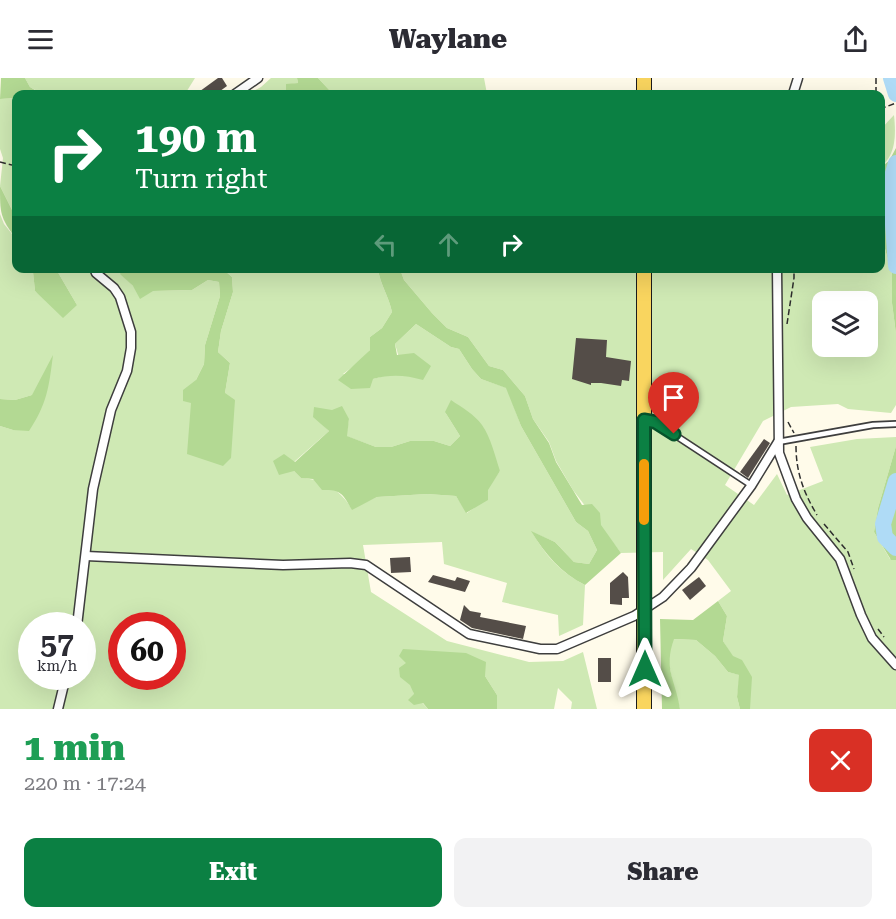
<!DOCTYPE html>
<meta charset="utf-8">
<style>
:root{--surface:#fff;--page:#f2f2f3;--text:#2b2b33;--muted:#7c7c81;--accent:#0b8043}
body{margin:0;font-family:"Roboto Serif",serif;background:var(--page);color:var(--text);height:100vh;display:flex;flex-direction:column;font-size:22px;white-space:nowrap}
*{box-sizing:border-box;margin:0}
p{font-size:20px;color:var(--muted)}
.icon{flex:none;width:33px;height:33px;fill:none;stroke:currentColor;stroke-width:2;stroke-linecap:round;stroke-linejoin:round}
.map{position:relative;height:631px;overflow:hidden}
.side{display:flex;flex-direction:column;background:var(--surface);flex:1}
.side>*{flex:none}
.guide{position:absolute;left:12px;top:12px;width:873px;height:183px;border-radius:12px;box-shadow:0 6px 24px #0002;background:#0b8043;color:#fff;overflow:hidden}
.controls{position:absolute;left:812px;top:213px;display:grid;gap:12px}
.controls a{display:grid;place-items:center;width:66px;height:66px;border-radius:12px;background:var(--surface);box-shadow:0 6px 24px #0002;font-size:30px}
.speed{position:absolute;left:18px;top:534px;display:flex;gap:12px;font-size:30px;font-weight:700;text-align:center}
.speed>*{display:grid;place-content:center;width:78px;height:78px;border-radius:50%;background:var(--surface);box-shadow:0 6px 24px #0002;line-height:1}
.speed small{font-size:15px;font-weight:400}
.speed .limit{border:9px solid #d22;background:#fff;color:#111}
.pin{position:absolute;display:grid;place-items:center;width:51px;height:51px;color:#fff;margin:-62px -26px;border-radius:50% 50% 50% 0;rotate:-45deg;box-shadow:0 0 6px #0007}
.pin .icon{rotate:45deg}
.me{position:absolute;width:66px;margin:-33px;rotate:0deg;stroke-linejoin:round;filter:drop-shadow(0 0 4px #0008)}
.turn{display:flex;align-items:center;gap:21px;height:126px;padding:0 24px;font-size:27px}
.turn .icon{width:78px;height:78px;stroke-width:2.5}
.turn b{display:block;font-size:42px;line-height:51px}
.lanes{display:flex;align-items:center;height:57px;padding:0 24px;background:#0003;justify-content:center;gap:30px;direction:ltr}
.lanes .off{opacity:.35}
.round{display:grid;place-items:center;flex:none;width:63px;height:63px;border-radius:12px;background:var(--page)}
.summary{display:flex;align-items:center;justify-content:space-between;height:102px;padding:0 24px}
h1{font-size:36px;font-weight:800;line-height:45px;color:#1e9e55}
.action{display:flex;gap:12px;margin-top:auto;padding:12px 24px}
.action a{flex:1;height:69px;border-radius:12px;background:var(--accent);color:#fff;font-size:24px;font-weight:800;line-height:69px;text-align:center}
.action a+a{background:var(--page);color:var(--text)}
header{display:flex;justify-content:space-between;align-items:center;height:78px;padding:0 24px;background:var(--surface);font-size:27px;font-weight:800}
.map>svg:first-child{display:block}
.green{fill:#cfe9b4;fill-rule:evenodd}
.forest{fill:#b3d993}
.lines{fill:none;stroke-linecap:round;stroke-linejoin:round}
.river{stroke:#afdbf6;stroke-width:16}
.building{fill:#544d48}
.lane-casing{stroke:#3e3e3e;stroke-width:8}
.street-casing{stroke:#3e3e3e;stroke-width:11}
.primary-casing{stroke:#1c1c1c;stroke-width:16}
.path{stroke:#2d2d2d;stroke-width:1.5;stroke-dasharray:6 3;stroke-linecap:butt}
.lane{stroke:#fff;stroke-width:4.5}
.street{stroke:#fff;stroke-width:8}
.primary{stroke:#f9d55f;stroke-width:14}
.route-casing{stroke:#07532c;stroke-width:15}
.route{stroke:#0b8043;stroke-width:10}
.slow{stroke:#f59e0b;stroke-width:10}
</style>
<header><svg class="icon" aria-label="menu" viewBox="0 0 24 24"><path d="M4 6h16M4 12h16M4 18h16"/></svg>Waylane<svg class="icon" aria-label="share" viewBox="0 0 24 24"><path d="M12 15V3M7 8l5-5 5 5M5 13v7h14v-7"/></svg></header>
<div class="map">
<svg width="896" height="631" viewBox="0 0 896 631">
<rect width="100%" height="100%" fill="#fffbea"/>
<g class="green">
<path d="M25,0H195L185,16H38L39,14L30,9Z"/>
<path d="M271,0H297L298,5L286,7V16H248L261,9Z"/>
<path d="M318,0H484L487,16H333Z"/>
<path d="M16,20V140L0,108L3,80L0,71V21Z"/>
<path d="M894,37C896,57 896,76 881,89L880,52Z"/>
<path d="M0,136L4,146L16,161V190L38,191L33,194L35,213L49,224L77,227L56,191H123L121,196L133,208L153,213L192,212L208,202L219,204L220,218L205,267L204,286L196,302L225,315L230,285L218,274L221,253L233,214L232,199L225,193L210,191H378C380,206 389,219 392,234L382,250L370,259V272L359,284L343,296L373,301L387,297H404L395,266L416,246L451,269L459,271L472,291L481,301L507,310L521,348L576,444L588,453L597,472L589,486L574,484L555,464L532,454C546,478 560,494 585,507L583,547L559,558L558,537L502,524L507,505L444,486L442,464L363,467L371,514L447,563L529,584L563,583L583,574L597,631H571L572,624L558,610L554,631H497V617L485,598L406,585L414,616L428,631H0V348L13,352L52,280L32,317L15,322L0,321ZM445,334L500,393L474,430L467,435L456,418L427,416L377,419L352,431C341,413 324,401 301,400L294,393V384L329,353L322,346L349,341L346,358L376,369H391L410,363H434L450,368L460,358ZM32,548H82V598H32ZM122,548H172V598H122Z"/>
<path d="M881,157L892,195V225L896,256V327L891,335L848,331L838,326L791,329L763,343L725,407L754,427L777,396L787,417L823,403L810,369L857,361L896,359V368L878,430L874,454L890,481L896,482V631H750C750,608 735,582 723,563L727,538L718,523L731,513L708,482L691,471L663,502V474L621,475L573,412L556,383L549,364L533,341L525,318L503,292L489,288L468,259L447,250L432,235L404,202L400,191L880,190ZM822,224H867V268H822Z"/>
<path d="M673,561L696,562L715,578L728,594L740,597L737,619L740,631H680L672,602L668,579Z"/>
</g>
<g class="forest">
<path d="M1,0H25L30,9L40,15L38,16H16V20L0,21Z"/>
<path d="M297,0H318L333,16H286V6L298,5Z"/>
<path d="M896,70V256L892,225V195L881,157V89L889,83Z"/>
<path d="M0,108L16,140V161C0,139 0,136 0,108Z"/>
<path d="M210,190L225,193L232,199L233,214L221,253L218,274L230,285L225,315L235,322L231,380L223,388L187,376L191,325L183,323V312L196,302L204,286L205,267L220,218L219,204L208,202L192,212L153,213L140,221L133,208L120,196L123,191Z"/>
<path d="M38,191H56L77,227L63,240L35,213L33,194Z"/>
<path d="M378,191H400L404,202L432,235L447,250L468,259L489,288L503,292L525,318L533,341L549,365L556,384L582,427L592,426L600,435L601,447L621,475L585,507C561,495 545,476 531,453L555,464L574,484L589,486L597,472L588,453L576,444L521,348L506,310L481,301L472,291L459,271L451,269L416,246L395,266L397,277L414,275L431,288L423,302C405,297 391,296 373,301L370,310L351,311L338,302L370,272V259L382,250L392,234C389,219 380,206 378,191Z"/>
<path d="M53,277C49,309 47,326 29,353L13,352L0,348V321L15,322L32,317Z"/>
<path d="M451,322C461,329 474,336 482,347C491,360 495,378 500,393L488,412V422L466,435L456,418L427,416L377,419L352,432C343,416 341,411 322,412L313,401L301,400L294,393L279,397L273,383L284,376L295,384L329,353L313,339L314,329L332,332L342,328L349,341L347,358L376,369H391L410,363H434L450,368L460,358L445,334Z"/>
<path d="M896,368V482H891L874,454L878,430Z"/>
<path d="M718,523L727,538L723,563L733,578L742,582L752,599L750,631H740L737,619L739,597L728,594L715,578L696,562L674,561C663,591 676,603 680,631H662L660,541L693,542Z"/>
<path d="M403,571L466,575L486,584L485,598L497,617V631H428L423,625L414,627L408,622L414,616L410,607L400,599L399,590L406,585L399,578Z"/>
</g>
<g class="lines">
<g class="river">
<path d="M891,0L896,16"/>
<path d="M896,85L890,105L896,188"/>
<path d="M896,403L883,446L885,459L896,470"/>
</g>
</g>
<g class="building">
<path d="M218,0H222L227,8L216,16H196Z"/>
<path d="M576,260L607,262L606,279L631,283L629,303L622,302L621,308L601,305H591V307L572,301Z"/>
<path d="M764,361L770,365L748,400L740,394Z"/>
<path d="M410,479L411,494L391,495L390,480Z"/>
<path d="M623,494L628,499L629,520H622V527L610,526V505Z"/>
<path d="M433,497L455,503L457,499L470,503L465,514L428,504Z"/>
<path d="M699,499L706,508L690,522L682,512Z"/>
<path d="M464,527L470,533L481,535L480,539L526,548L523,561L472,550L460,542Z"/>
<rect x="598" y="580" width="13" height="24"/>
</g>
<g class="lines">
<g class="lane-casing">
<g id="lane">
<path d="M647,343L655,344L751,407"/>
<path d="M778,364L873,347L896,346"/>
</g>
</g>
<g class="street-casing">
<g id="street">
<path d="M235,16L258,0"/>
<path d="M793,16L798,0"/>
<path d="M777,190L779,375L796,421L807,440L840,481L861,537L872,560L896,587"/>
<path d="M86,478L283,487L350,485L366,487L469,556L540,571H557L634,538L663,519L691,490L751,408L778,364"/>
<path d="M77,548L93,411L111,332L127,293L131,270V254L120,219L114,210L96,195L94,190"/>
<path d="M58,631L66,598"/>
</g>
</g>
<g class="primary-casing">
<g id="primary">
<path d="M644,0V16"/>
<path d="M644,190V631"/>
</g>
</g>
<g class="path">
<path d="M876,0V16"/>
<path d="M880,31L896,25"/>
<path d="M0,84L16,88"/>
<path d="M787,246L794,200V190"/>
<path d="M788,344L794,355"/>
<path d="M796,368C796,395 804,415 817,437"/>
<path d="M824,446L848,474L854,491"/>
<path d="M878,551L884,559"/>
</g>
<use href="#lane" class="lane"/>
<use href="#street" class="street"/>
<use href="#primary" class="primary"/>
</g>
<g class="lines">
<g class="route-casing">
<path id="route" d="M645,591L644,342L655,344L674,356"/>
</g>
<use href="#route" class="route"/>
<path class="slow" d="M644,386V442"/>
</g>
</svg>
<div class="controls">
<a><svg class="icon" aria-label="layers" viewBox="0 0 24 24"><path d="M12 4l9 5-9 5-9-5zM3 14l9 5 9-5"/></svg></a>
</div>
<div class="speed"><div>57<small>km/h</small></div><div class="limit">60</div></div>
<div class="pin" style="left:674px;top:356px;background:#d93025"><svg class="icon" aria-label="arrive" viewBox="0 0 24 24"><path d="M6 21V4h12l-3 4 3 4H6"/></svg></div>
<svg class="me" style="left:645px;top:591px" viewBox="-20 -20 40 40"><path d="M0-17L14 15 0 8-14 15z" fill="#0b8043" stroke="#fff" stroke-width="4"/></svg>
<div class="guide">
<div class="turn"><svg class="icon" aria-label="right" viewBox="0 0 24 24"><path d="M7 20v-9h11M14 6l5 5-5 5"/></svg><div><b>190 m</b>Turn right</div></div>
<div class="lanes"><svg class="icon off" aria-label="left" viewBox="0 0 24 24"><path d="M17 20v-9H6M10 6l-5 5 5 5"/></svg><svg class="icon off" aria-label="ahead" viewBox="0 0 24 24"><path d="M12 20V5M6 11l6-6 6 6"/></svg><svg class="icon" aria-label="right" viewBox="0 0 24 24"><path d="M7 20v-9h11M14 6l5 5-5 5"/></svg></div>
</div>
</div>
<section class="side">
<div class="summary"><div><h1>1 min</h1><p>220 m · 17:24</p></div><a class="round" style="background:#d93025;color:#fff"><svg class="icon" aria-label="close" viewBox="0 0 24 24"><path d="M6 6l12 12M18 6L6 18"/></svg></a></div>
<div class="action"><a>Exit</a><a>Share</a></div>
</section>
